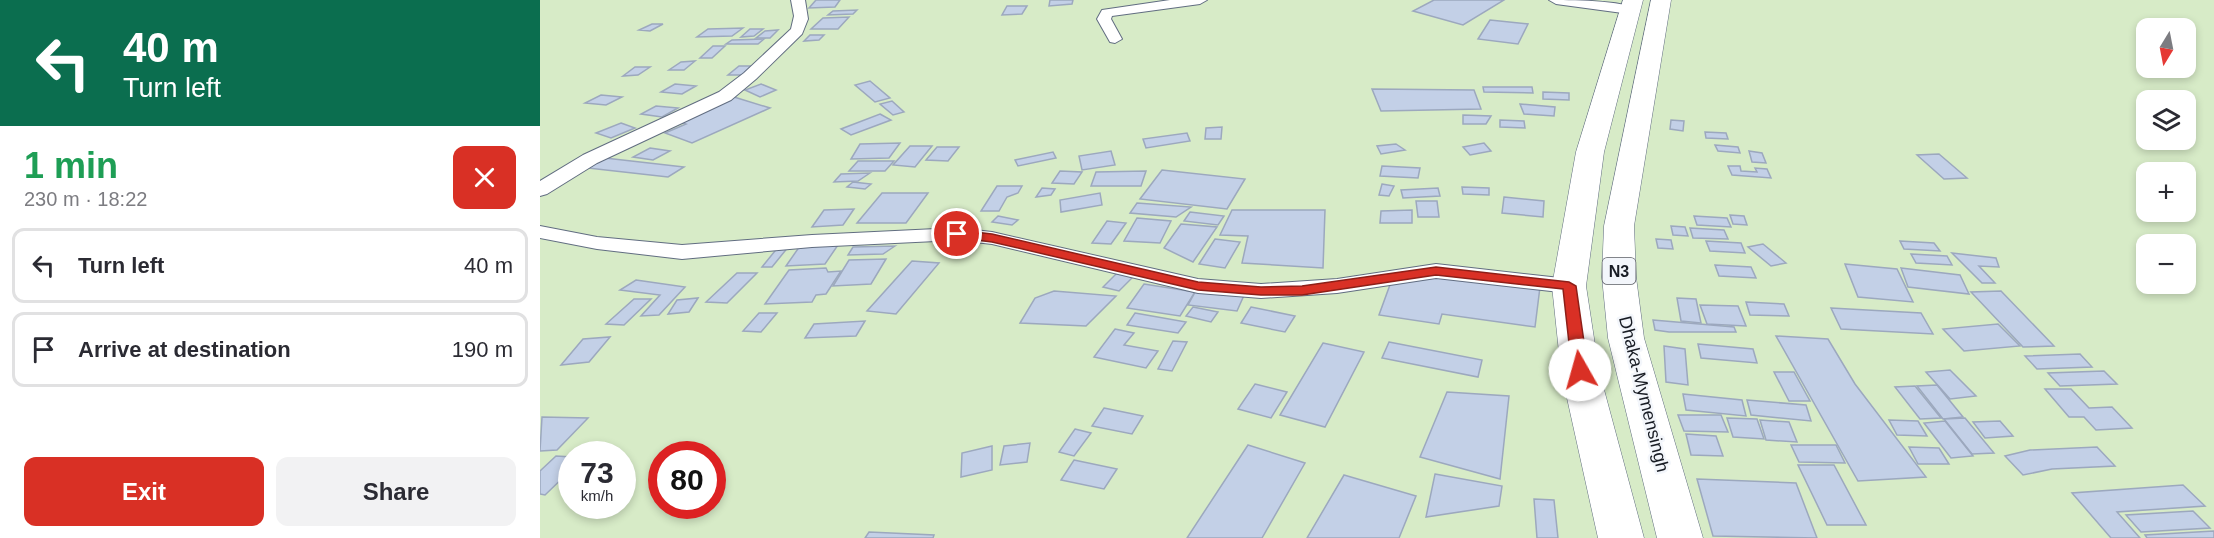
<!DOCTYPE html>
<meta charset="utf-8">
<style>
:root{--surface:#fff;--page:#f2f2f3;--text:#2b2b33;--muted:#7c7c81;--line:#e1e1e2;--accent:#d93025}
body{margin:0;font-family:Arial,sans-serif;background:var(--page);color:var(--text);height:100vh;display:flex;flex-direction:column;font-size:22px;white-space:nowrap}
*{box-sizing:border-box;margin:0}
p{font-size:20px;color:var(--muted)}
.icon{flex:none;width:33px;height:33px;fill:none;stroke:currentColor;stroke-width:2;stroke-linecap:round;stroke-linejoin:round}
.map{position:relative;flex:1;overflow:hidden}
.panel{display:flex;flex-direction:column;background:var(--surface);width:540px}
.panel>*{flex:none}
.guide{background:#0b6e4f;color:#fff;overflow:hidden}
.needle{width:39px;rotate:190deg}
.controls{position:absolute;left:1596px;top:18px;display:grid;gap:12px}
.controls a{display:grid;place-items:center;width:60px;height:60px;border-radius:12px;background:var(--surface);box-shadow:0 3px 9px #0003;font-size:30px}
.speed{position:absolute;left:18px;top:441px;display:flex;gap:12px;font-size:30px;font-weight:700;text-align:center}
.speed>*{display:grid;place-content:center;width:78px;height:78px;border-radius:50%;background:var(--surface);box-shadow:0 3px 9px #0003;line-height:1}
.speed small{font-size:15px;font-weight:400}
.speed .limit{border:9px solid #d22;background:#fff;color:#111}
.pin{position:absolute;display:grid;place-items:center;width:51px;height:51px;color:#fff;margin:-26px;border:3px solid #fff;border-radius:50%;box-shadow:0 2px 6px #0007}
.me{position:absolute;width:66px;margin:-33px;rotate:353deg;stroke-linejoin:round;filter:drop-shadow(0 0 4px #0008)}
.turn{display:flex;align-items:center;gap:21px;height:126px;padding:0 24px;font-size:27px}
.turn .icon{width:78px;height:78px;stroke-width:2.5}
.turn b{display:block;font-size:42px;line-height:51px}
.round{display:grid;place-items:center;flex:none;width:63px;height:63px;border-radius:12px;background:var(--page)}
.headline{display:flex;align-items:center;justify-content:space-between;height:102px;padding:0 24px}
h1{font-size:36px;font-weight:600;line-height:45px;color:#1e9e55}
.cta{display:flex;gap:12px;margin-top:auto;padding:12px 24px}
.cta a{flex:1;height:69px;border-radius:12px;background:var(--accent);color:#fff;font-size:24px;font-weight:600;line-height:69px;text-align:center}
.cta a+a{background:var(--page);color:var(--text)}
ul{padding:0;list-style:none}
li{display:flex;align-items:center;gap:18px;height:75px;margin:0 12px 9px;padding:0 12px;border:3px solid var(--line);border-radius:12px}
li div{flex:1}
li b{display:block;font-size:22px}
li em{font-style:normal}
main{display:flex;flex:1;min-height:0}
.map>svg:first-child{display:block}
.green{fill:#d7ebc7;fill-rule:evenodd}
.building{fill:#c3d0e7;stroke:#9ca8be;stroke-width:1.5}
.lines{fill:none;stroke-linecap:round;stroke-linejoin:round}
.minor-casing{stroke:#616d81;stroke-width:2}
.highway-casing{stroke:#616d81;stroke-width:1}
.minor{fill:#fff;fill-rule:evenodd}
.highway{fill:#fff;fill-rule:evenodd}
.route{fill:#d93025;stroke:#8d1f18;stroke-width:1.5}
.labels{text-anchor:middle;stroke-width:5;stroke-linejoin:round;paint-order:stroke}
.shield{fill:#f3f6fb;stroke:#5a5d64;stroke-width:1.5}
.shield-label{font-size:16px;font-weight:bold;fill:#181c24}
.street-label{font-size:18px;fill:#181c24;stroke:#f3f6fb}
</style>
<main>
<section class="panel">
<div class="guide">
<div class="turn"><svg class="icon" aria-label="left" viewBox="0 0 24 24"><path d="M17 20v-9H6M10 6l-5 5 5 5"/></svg><div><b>40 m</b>Turn left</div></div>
</div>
<div class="headline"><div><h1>1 min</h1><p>230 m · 18:22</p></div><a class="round" style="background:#d93025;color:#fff"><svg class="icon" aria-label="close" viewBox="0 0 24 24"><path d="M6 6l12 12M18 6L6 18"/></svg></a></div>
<ul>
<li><svg class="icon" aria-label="left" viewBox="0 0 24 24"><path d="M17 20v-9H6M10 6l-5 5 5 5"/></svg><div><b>Turn left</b></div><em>40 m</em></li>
<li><svg class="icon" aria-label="arrive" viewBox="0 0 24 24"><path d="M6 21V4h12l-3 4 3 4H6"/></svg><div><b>Arrive at destination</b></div><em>190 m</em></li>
</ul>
<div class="cta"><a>Exit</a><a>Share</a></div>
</section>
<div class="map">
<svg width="1674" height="538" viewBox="0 0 1674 538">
<rect width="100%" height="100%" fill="#f3f6fb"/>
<path class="green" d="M0,0H1674V538H0ZM1606,28H1646V68H1606ZM1606,100H1646V140H1606ZM1606,172H1646V212H1606ZM1606,244H1646V284H1606ZM32,454H82V506H32ZM122,454H172V506H122Z"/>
<g class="building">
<path d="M276,0H300L295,7L269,8Z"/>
<path d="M510,0H533L532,4L509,6Z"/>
<path d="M894,0H964L923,25L873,11Z"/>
<path d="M467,6H487L482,14L462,15Z"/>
<path d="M317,10L313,14L288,15L293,11Z"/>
<path d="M309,17L298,29H271L283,18Z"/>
<path d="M950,20L988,24L978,44L938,39Z"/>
<path d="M112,24H123L110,31L99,30Z"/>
<path d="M203,28L192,36L157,37L168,29Z"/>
<path d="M210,29H223L214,36L201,37Z"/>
<path d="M238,30L230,38H216L225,31Z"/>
<path d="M270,35H284L279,40L264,41Z"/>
<path d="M224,39L218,44H186L192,40Z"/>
<path d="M173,46H185L172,58H160Z"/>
<path d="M155,61L144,70H129L141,62Z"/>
<path d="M199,66H213L203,75H188Z"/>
<path d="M95,67H110L98,75L83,76Z"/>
<path d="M330,81L350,98L335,102L315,85Z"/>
<path d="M135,84L156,86L142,94L121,92Z"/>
<path d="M221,84L236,90L220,97L205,90Z"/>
<path d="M943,87H992L993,93L944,92Z"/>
<path d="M832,89L934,90L941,109L841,111Z"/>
<path d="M1003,92L1029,93V100L1003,99Z"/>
<path d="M61,95L82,97L66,105L45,103Z"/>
<path d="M194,97L230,108L152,143L125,133L146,124L138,121Z"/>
<path d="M352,101L364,112L353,115L340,104Z"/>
<path d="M980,104L1015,107L1014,116L984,114Z"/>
<path d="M116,106L138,108L122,117L101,114Z"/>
<path d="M340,114L351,120L311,135L301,129Z"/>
<path d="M923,115L951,116L946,124H923Z"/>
<path d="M960,120L984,121L985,128L960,127Z"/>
<path d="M1131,120L1144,121L1143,131L1130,129Z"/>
<path d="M81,123L95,128L71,138L56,133Z"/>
<path d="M682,127L681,139H665L666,128Z"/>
<path d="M1165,132L1186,133L1188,139L1166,138Z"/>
<path d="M647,133L650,141L606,148L603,139Z"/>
<path d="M360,143L349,158L311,159L320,144Z"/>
<path d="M944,143L951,151L930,155L923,147Z"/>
<path d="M856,144L865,150L841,154L837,146Z"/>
<path d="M1175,145L1198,147L1200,153L1178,151Z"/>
<path d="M370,146H392L375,167L353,165Z"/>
<path d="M397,147H419L408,161L386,160Z"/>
<path d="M110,148L130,151L113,160L93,157Z"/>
<path d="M571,151L575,165L542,170L539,156Z"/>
<path d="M1209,151L1222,153L1226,163L1212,162Z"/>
<path d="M513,152L516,158L478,166L475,160Z"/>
<path d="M1399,154L1427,178L1404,179L1377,155Z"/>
<path d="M65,158L144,167L128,177L48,168Z"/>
<path d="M318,161H354L345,171H309Z"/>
<path d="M842,166L880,168L878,178L840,176Z"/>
<path d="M1188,166H1200L1201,171L1217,172L1215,168L1227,169L1231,178L1192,175Z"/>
<path d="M622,170L705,179L687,209L600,199Z"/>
<path d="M520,171L542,172L534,184L512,183Z"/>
<path d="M606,171L601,186H551L556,172Z"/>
<path d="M330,173L318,181L294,182L301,174Z"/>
<path d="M313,182L331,184L325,189L307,187Z"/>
<path d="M842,184L854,186L849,196L839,195Z"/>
<path d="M457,186H482L478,193L467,197L459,211H441Z"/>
<path d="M922,187L949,188V195L923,194Z"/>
<path d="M502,188L515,189L511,195L496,197Z"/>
<path d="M898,188L900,196L863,198L861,190Z"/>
<path d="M342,193H388L366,223H317Z"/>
<path d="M560,193L562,205L521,212L520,200Z"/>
<path d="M964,197L1004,201L1003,217L962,213Z"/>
<path d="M876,201H897L899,217H878Z"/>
<path d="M597,203L651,207L636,217L590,213Z"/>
<path d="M314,209L303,225L272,227L284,210Z"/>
<path d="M692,210H785L783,268L702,263L708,236L680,235Z"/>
<path d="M872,210V223H840L841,211Z"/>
<path d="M650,212L684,216L678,225L644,221Z"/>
<path d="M1190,215L1204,216L1207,225L1193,224Z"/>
<path d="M458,216L478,220L472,225L452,222Z"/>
<path d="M1154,216L1187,218L1191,227L1157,225Z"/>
<path d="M597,218L631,221L620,243L584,241Z"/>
<path d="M567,221L586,223L571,244L552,243Z"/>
<path d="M641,224L677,227L653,262L624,248Z"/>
<path d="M1131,226L1145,227L1148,236L1133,235Z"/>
<path d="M1150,228L1184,230L1188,239L1153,238Z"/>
<path d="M675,239L700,242L685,268L659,264Z"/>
<path d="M1116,239L1131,240L1133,249L1118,248Z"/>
<path d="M1166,241L1201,243L1205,253L1170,251Z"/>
<path d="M1360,241L1394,243L1400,251L1364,249Z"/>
<path d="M300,242L285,264L246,266L262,243Z"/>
<path d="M1223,244L1246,263L1231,266L1208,247Z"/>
<path d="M239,246H249L232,267H222Z"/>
<path d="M355,246L343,254L308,255L313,247Z"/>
<path d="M1412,253L1456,258L1459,267L1439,266L1455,283H1442Z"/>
<path d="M1371,254L1407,256L1412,265L1376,263Z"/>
<path d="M346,259L331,284L293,286L309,260Z"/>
<path d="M372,261L399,263L356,314L327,311Z"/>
<path d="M1305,264L1357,269L1373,302L1318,297Z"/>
<path d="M1175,265L1211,267L1216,278L1179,276Z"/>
<path d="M286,268L288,272L301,271L286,294L276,295L272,302L225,304L249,270Z"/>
<path d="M1361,268L1420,275L1429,294L1368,287Z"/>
<path d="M197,273H217L187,303L166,302Z"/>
<path d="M577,273L593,277L579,291L563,287Z"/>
<path d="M897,273L1000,287L995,327L902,314L899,324L839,315L851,282Z"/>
<path d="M96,280L145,287L119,315L101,316L120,295L80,290Z"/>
<path d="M604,284L655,292L640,316L587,308Z"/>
<path d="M658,287L705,293L697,311L648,305Z"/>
<path d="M514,291L576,296L546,326L480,323L495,298Z"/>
<path d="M1461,291L1514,346L1483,347L1431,292Z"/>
<path d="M158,298L149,312L128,314L137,300Z"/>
<path d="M1137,298L1156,299L1161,323L1141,321Z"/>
<path d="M94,299H111L84,325L66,324Z"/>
<path d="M1206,302L1244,304L1249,316L1210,315Z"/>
<path d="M1160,305L1198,306L1206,326L1167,324Z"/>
<path d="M653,307L678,312L671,322L646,316Z"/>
<path d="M711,307L755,316L745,332L701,323Z"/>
<path d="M1291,308L1381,313L1393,334L1301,329Z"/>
<path d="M219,313H237L221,332L203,331Z"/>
<path d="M595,313L646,322L638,333L587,325Z"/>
<path d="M1113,320L1194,327L1196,332H1129L1115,330Z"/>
<path d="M325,321L316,336L265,338L274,324Z"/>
<path d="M1458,324L1480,346L1424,351L1403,329Z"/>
<path d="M575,329L594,333L584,345L618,351L606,368L554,357Z"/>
<path d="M1236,336L1288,339L1315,384L1386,477L1318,481Z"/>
<path d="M70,337L49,362L21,365L43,339Z"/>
<path d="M633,341L647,342L632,371L618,369Z"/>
<path d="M849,342L942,360L938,377L842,358Z"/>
<path d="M783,343L824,352L785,427L740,415Z"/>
<path d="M1158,344L1213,349L1217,363L1161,358Z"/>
<path d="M1124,346L1145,349L1148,385L1126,382Z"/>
<path d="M1540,354L1552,367L1497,369L1485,356Z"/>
<path d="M1410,370L1436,396L1410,399L1386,372Z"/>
<path d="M1564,371L1577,384L1520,386L1508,373Z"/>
<path d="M1234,372H1254L1270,401H1249Z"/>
<path d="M715,384L747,392L731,418L698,409Z"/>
<path d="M1397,385L1423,417L1403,419L1377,386Z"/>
<path d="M1375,386L1401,418L1380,419L1355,387Z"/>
<path d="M1505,389H1531L1549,408L1572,407L1592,428L1556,430L1544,417H1529Z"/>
<path d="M907,392L969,396L960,479L880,457Z"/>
<path d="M1143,394L1202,400L1206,416L1146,410Z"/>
<path d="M1207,400L1266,405L1271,421L1211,415Z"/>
<path d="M564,408L603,416L592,434L552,426Z"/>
<path d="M1138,415H1181L1188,432L1144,431Z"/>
<path d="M2,417L48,418L17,450L0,451Z"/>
<path d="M1187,418L1217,419L1224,439L1193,437Z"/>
<path d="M1425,418L1454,453L1432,454L1404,419Z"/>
<path d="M1220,420L1249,422L1257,442L1226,440Z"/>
<path d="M1349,420L1378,421L1387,436L1357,435Z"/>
<path d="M1405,421L1433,456L1411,458L1384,423Z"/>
<path d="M1460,421L1473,436L1445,438L1433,422Z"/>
<path d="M535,429L551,433L534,456L519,452Z"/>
<path d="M1146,434L1176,436L1183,456L1151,455Z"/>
<path d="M490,443L487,462L460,465L464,446Z"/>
<path d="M708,445L765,463L722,538H647Z"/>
<path d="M1251,445H1296L1305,463L1259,462Z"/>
<path d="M452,446V470L421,477L422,453Z"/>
<path d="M1369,447L1399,448L1409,464H1378Z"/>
<path d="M1557,447L1575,466L1512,469L1483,475L1465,456L1490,450Z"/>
<path d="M16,456L32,457V469L5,495L0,494V471Z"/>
<path d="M534,460L577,469L564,489L521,480Z"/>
<path d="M1258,465H1294L1326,525H1287Z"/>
<path d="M895,474L962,486L959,506L886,517Z"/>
<path d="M804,475L876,496L859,538H767Z"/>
<path d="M1157,479L1256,483L1277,538L1173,536Z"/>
<path d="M1643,485L1665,506L1577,512L1600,538H1571L1532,493Z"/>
<path d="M994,499L1014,500L1018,538H997Z"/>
<path d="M1653,511L1670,528L1601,532L1586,515Z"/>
<path d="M1674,531V538H1607L1605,535Z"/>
<path d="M329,532L394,535L393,538H325Z"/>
</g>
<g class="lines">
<g class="minor-casing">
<g id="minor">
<path d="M251,0H265L268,19L262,34L216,79L191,100L57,163L7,194L0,196V181L43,155L179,92L204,73L251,29L254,16Z"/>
<path d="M630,0H667L660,4L572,16L571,19L582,39L575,43L570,42L557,19L562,10Z"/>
<path d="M1009,0C1027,0 1086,0 1097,10L1090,14L1016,4Z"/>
<path d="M0,226L57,237L142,245L272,235L417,228L452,232L658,279L721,284L797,279L896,264L1029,279L1037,281L1041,286L1037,291L1029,293L896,278L797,293L721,298L658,293L452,244L417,240L272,247L142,259L57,249L0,238Z"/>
</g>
</g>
<g class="highway-casing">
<g id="highway">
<path d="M1083,0H1103L1064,152L1046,286L1059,371L1104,538H1058L1021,371L1012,286L1036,152Z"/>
<path d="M1111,0H1131L1094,226L1096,277L1104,338L1163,538H1117L1068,338L1062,277L1064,226Z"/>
</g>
</g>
<use href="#minor" class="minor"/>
<use href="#highway" class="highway"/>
</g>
<path class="route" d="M417,230L452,234L658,282L721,287L762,286L896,267L1029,282L1036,286L1048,370L1045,374H1034L1032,370L1023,289L896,275L762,295H721L658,290L452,242L412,237L410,234L412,231Z"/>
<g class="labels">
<rect class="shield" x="1062.5" y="258" width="33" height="26" rx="4.5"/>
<g class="shield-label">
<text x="1079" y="277">N3</text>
</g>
<g class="street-label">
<text transform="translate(1104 394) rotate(76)" y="6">Dhaka-Mymensingh</text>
</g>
</g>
</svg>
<div class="controls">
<a><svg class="needle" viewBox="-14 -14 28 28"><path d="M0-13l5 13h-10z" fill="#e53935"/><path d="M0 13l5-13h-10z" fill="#7c7c81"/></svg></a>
<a><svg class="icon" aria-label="layers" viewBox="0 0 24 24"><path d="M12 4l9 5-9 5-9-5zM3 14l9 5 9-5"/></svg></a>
<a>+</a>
<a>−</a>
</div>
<div class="speed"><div>73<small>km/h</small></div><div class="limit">80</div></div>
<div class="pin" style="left:417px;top:234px;background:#d93025"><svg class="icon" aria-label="arrive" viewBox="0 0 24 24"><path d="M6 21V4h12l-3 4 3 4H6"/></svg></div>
<svg class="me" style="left:1040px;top:370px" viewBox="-20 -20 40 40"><circle r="19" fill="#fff"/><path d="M0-13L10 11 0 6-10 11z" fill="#d93025"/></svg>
</div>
</main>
